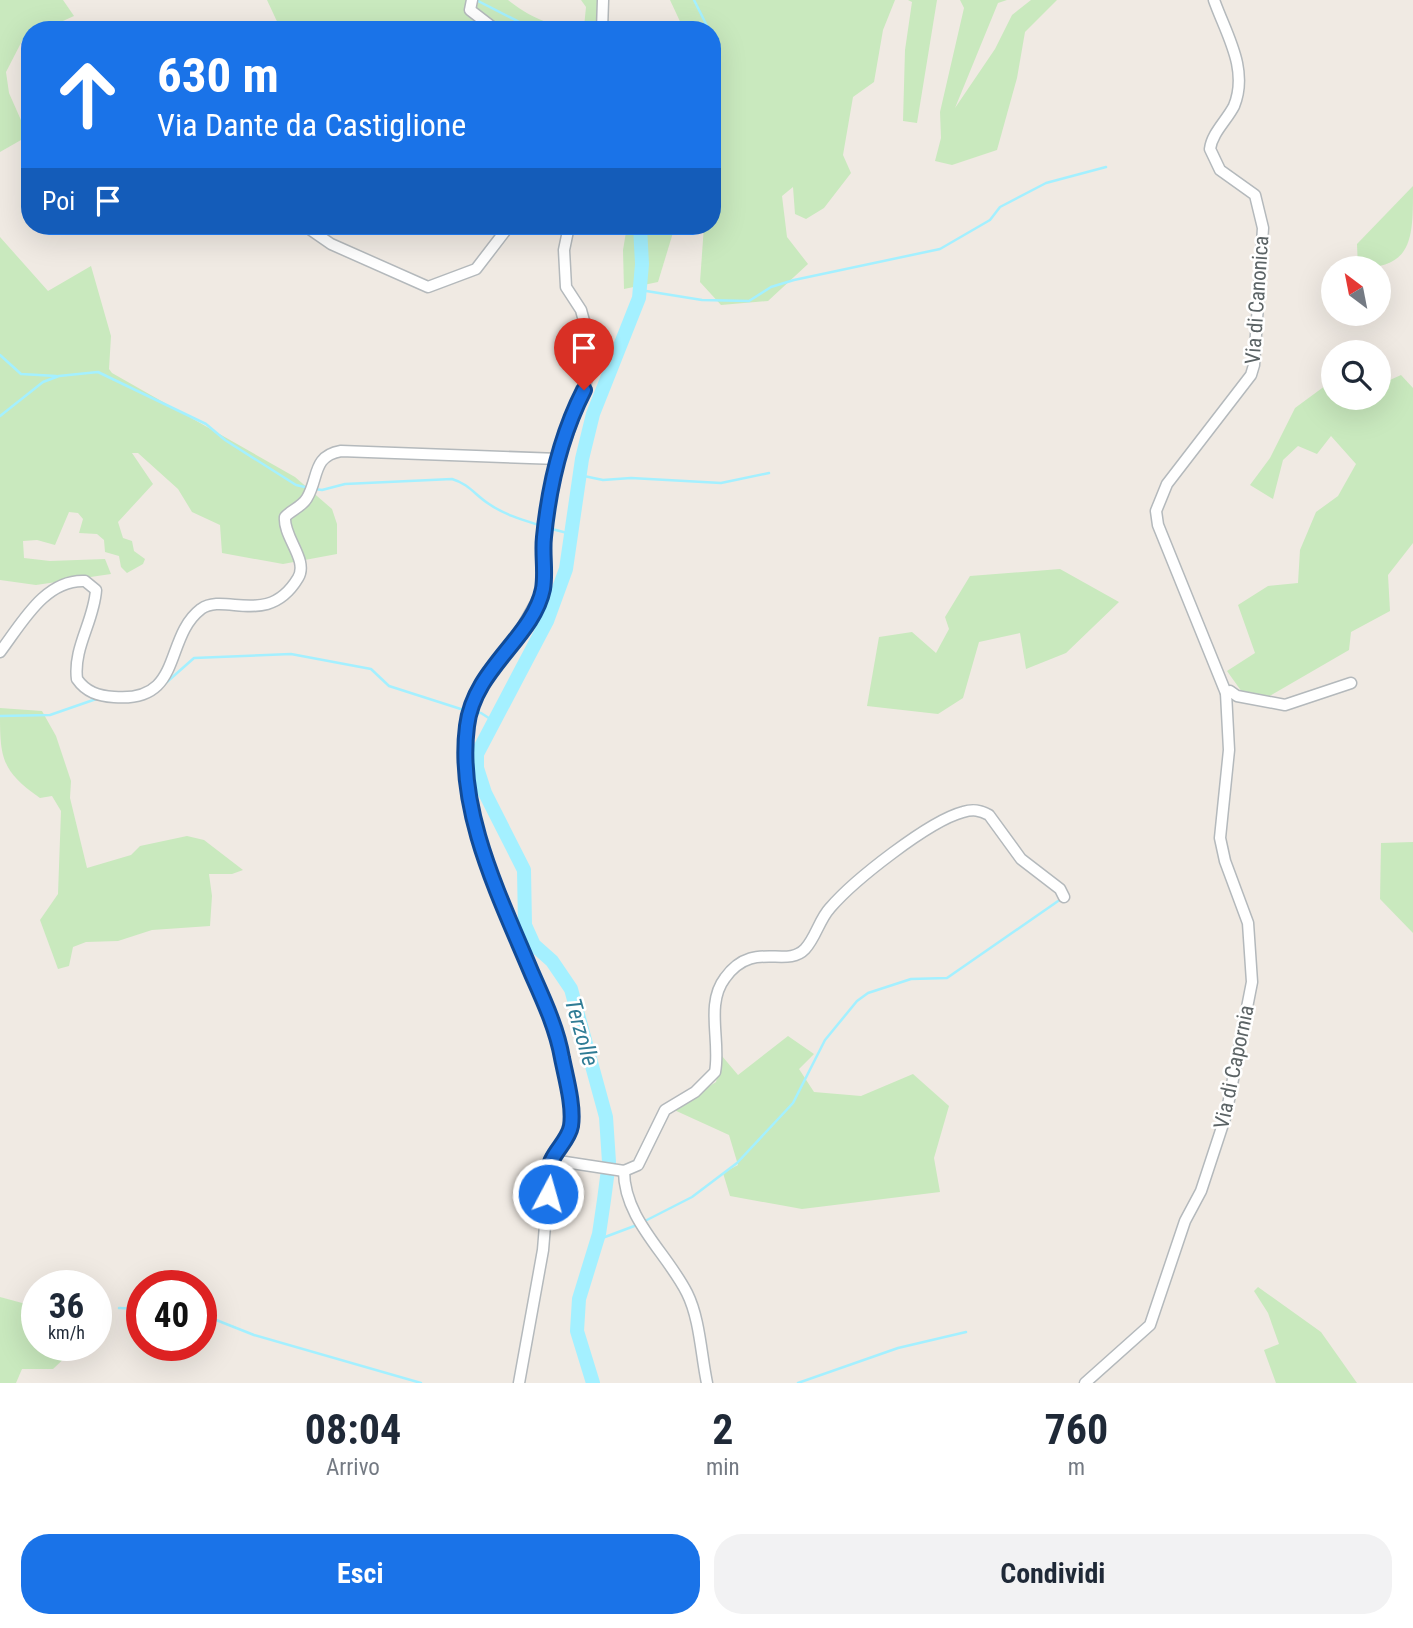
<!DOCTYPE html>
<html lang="it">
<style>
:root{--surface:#fff;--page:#f2f2f3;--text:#1f2937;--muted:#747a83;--accent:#1a73e8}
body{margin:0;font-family:"Roboto Condensed",sans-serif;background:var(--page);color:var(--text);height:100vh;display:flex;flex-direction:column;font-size:26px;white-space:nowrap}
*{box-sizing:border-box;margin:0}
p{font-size:23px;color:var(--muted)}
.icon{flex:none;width:38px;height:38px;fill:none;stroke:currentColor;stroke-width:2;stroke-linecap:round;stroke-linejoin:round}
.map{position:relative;height:1383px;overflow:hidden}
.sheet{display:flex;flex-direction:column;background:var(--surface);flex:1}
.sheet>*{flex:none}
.guide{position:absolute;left:21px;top:21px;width:700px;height:214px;border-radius:28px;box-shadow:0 7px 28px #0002;background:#1a73e8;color:#fff;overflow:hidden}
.needle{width:46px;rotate:328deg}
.buttons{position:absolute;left:1321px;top:256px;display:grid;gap:14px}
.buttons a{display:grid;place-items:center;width:70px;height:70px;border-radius:50%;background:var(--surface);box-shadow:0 7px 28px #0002;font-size:35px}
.speed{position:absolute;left:21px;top:1270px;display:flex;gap:14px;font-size:35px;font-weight:700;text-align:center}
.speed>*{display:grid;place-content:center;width:91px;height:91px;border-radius:50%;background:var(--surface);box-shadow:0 7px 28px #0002;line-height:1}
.speed small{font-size:18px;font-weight:400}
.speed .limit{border:10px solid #d22;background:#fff;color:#111}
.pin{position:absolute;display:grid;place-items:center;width:60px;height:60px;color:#fff;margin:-72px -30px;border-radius:50% 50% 50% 0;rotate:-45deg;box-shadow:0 0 7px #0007}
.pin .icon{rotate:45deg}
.me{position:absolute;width:77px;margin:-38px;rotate:6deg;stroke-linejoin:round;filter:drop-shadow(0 0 5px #0008)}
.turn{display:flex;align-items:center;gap:24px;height:147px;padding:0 21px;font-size:32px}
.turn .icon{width:91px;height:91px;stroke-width:2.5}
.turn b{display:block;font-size:49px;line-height:60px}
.then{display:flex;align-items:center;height:66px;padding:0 21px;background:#0003;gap:14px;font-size:26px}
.eta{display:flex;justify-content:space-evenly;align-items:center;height:119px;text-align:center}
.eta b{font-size:42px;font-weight:700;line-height:49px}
.action{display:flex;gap:14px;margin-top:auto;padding:14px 21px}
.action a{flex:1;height:80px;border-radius:28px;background:var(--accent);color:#fff;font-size:28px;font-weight:700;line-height:80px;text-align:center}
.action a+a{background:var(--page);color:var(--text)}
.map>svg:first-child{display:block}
.green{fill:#c9e9be}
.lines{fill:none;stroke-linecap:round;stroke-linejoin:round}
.stream{stroke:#a4f0ff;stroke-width:2.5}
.river{stroke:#a4f0ff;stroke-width:14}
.minor-casing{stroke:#b4b9bc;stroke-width:13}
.minor{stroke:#fff;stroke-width:10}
.route-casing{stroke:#114b97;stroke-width:18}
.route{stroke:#1a73e8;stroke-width:12}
.labels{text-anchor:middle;stroke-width:5;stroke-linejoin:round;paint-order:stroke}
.street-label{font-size:21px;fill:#5b6365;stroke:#fff}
.water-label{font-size:23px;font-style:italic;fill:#2f7c95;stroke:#fff}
</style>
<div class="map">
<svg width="1413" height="1383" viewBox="0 0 1413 1383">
<rect width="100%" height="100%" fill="#f0eae3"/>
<g class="green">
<path d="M0,0H63L74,16L43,30H30V36L23,39L6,72L9,93L28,136L0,152Z"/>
<path d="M267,0H508C529,17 557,30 584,27L586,7L581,0H609L600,30H281Z"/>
<path d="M670,0H895L883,30L874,82L853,97L843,155L851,173L824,208L806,219L795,214L793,187L782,196L787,237L808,264L768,301L721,305L700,282L704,226H712V168L717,145L712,143V30H684Z"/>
<path d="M908,0H937L917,123L903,121L905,50L912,2Z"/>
<path d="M960,0H1007L998,3L955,108L995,49L1012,15L1031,0H1057L1025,32L1017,78L997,150L952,165L935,161L941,138L940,112L964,8Z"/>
<path d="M1413,186C1413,239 1413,268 1358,268L1357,244Z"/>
<path d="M627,226H675L658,282L624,289L623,250Z"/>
<path d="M0,237L48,291L91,266L111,336L109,369L112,373L295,477L332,509L337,524V554L283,564L222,553L220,525L192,512L178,489L138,453H132L153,484L118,522L123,538L132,541L134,551L145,559L143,564L127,573L121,567L119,556L105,552L104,540L97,534L79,533L83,519L78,513L69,512L55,545L37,540L23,541L24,558L50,561L105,559L111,574L36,585L0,580Z"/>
<path d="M1401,375L1413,388V543L1388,575L1390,611L1351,632L1349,650L1268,697L1242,692L1227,671L1255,653L1238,605L1268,586L1298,583L1300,550L1316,512L1338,496L1356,464L1331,436L1317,454L1298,446L1283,460L1273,499L1250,485L1270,458L1295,408L1333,380L1334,397H1379V385Z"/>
<path d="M1060,569L1119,602L1066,653L1026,669L1020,633L979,642L963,698L938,714L867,706L879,637L912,632L936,653L949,629L945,617L970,576Z"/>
<path d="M0,708L42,711L56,736L71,781L70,798L87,868L131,855L140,846L187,836L204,840L243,870L232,874H209L212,896L210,926L152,930L118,941L86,942L73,947L69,966L58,969L40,920L58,894L61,811L52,796L40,798C0,770 0,757 0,708Z"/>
<path d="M1413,842V933L1380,899L1381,843Z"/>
<path d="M788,1036L814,1054L799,1069L814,1092L861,1096L913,1074L949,1106L934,1158L940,1192L802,1209L730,1196L723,1173L738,1165L729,1135L672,1109L716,1082L722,1056L738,1075Z"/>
<path d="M1258,1287L1321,1332L1357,1383H1276L1264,1350L1279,1344L1268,1313L1254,1291Z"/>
<path d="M0,1297L37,1307V1346H69L71,1352L53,1369H22L16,1383H0Z"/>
</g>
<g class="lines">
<g class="stream">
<path d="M476,0L535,30"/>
<path d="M694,0L709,30"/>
<path d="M712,45V60"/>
<path d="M640,290L702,300L749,301L771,287L794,280L940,249L990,220L1000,207L1046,183L1106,167"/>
<path d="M0,355L21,374L56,376"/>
<path d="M0,416L43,382L59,376L98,372L206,424L225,440L296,485L309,488"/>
<path d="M579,475L603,480L631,478L721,483L769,473"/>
<path d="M315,489L322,490L345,484L452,479C469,484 475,495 489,504C505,515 523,520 542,526"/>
<path d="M552,529L571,534"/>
<path d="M159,689L194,658L291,654L371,669L389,686L467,711"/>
<path d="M473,713H481L495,722"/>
<path d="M0,716L50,715L99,698"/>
<path d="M643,1222L692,1197L737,1163L793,1103L825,1040L857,1001L868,993L911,979L947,978L1061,899"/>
<path d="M597,1240L637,1225"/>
<path d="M119,1308L142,1309"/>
<path d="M201,1314L254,1335L421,1383"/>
<path d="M798,1383L898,1348L966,1332"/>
</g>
<path class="river" d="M593,1383L577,1331L579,1299L599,1234L604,1200L609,1162L606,1117L571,989L552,961L534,945L525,925L524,870L485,793L477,768V754L547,621L566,569L582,459L593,414L639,298L642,264L640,226"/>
<g class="minor-casing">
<g id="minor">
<path d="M472,0L470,10L496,30"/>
<path d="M602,30L603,0"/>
<path d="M305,226L331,244L428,287L476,269L509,226"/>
<path d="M0,652C22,623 45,579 85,581L96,590C94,621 73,648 77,679C86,692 98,696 114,697C184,703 163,638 201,609C225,592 268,628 298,578C309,560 283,537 285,517C291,510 302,507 307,498C319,478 312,456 341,451L559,459"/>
<path d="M1226,693L1230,691L1237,696L1285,705L1351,683"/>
<path d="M552,1160L624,1171L638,1165L665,1110L695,1092L715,1072C721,1042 705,1004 725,978C753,939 786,969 805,949C816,937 819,920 830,908C854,880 929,821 963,812C973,809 980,810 989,815L1021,859L1060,889L1064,897"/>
<path d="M624,1171C624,1219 667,1253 687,1293C700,1319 701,1355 707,1383"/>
<path d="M519,1383L543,1250L550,1164L571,1127L570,1112L562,1056L547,1009L491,875L472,811L465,751L466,727L471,707L486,674L520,631L542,592L545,526L559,459L591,368L587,332L581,310L566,287L564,250L569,226"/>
<path d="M1085,1383L1150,1325L1185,1221L1201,1191L1226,1115L1252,982L1248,923L1225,861L1220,838L1229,750L1226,693L1158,525L1156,511L1167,484L1251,375L1254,365L1263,228L1255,195L1220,170L1210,149C1212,133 1227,120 1234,106C1249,69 1226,34 1214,0"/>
</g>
</g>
<use href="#minor" class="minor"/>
</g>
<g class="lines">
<g class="route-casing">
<path id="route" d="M548,1194C549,1183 547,1168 553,1158C558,1148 569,1138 571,1126C574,1106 566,1078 562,1058C557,1029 544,1001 532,974C500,897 456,811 467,726C474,668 533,638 543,589C546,572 542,554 544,537C549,487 561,435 584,390"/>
</g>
<use href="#route" class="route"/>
</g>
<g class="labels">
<g class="street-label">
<text transform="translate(1257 300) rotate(-86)" y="7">Via di Canonica</text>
<text transform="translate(1234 1067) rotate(-78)" y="7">Via di Capornia</text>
</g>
<g class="water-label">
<text transform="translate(582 1032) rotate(74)" y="8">Terzolle</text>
</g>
</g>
</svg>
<div class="buttons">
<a><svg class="needle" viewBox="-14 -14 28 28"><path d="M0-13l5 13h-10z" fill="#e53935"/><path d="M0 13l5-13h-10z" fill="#747a83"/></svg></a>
<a><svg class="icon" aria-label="search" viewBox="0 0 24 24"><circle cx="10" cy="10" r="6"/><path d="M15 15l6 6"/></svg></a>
</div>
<div class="speed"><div>36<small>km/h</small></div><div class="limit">40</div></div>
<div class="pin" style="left:584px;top:390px;background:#d93025"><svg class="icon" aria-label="arrive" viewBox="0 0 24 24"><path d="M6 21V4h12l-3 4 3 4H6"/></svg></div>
<svg class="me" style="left:548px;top:1194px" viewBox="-20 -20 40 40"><circle r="17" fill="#1a73e8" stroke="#fff" stroke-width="3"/><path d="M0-11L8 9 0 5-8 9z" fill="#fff"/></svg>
<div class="guide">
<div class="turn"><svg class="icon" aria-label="ahead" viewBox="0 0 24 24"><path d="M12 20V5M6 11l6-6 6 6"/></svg><div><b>630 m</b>Via Dante da Castiglione</div></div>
<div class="then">Poi<svg class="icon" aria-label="arrive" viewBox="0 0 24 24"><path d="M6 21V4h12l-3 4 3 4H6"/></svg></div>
</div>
</div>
<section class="sheet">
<div class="eta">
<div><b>08:04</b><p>Arrivo</p></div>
<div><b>2</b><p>min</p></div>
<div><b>760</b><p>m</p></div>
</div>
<div class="action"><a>Esci</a><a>Condividi</a></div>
</section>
